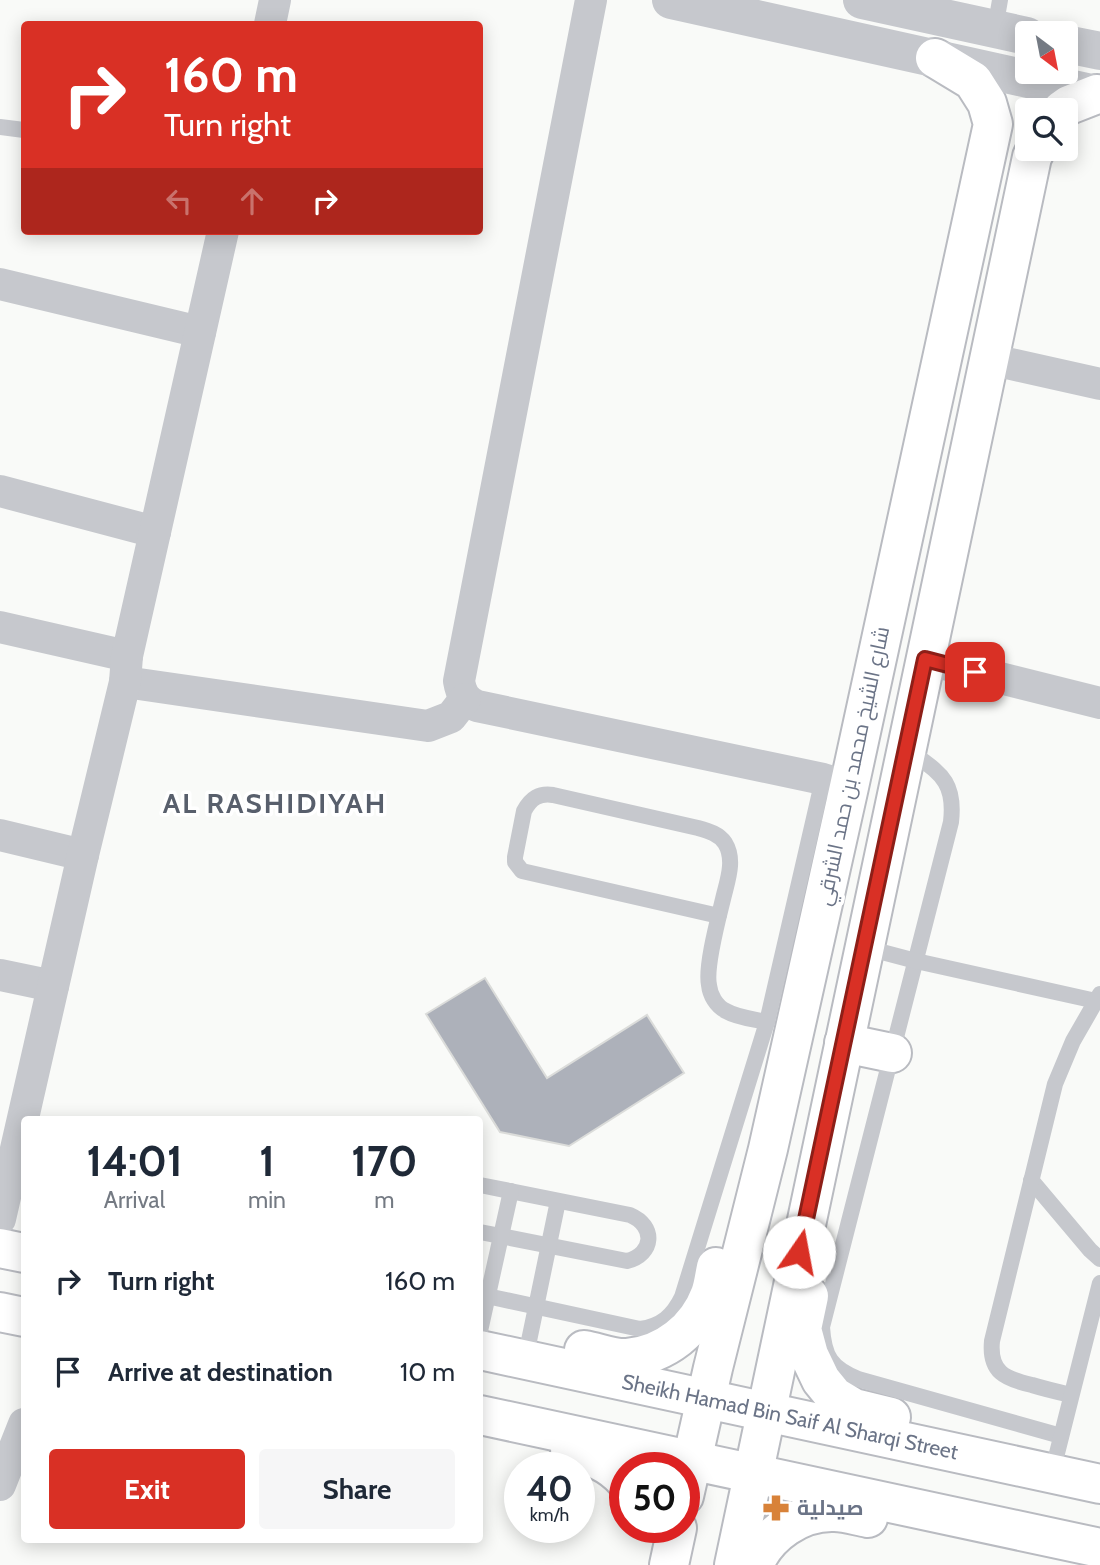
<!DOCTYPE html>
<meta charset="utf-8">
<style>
:root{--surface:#fff;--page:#f6f6f7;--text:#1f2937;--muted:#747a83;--accent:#d93025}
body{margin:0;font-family:Cabin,Cairo,sans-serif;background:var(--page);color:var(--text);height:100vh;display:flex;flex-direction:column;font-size:26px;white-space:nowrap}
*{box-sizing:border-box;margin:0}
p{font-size:23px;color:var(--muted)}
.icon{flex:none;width:38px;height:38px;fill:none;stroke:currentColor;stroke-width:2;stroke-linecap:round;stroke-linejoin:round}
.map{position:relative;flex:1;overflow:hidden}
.details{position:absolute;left:21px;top:1116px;width:462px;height:427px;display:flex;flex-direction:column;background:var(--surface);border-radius:7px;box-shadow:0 4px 18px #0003}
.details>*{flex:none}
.banner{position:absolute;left:21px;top:21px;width:462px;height:214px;border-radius:7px;box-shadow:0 4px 18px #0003;background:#d93025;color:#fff;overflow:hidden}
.needle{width:46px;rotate:148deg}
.controls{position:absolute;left:1015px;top:21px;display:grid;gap:14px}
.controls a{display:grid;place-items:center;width:63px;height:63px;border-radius:7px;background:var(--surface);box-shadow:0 4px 18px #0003;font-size:35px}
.speed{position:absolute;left:504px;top:1452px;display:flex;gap:14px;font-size:35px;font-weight:700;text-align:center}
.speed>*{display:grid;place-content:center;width:91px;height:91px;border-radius:50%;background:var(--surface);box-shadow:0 4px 18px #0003;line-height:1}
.speed small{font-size:18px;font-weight:400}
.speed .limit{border:10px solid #d22;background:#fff;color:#111}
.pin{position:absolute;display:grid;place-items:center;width:60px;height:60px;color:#fff;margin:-30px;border-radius:14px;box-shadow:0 4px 10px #0006}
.me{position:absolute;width:77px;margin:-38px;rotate:12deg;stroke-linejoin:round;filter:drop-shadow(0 0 5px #0008)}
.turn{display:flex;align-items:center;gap:24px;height:147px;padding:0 28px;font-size:32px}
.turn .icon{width:91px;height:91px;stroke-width:2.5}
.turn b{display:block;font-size:49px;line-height:60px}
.lanes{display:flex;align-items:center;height:66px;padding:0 28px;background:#0003;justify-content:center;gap:35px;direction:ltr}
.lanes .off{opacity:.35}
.eta{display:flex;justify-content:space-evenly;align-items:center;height:119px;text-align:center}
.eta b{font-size:42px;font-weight:700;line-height:49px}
.primary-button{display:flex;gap:14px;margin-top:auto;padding:14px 28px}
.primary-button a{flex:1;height:80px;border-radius:7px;background:var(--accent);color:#fff;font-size:28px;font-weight:700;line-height:80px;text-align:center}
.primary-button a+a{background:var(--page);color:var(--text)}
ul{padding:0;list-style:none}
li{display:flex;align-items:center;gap:21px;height:91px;padding:0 28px}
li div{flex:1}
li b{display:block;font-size:26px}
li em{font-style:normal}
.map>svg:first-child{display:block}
.building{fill:#adb1ba;stroke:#dbdcda;stroke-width:2}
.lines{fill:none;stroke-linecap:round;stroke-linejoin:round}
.secondary-casing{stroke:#b9bbc1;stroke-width:42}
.service{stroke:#c6c8cd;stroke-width:16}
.minor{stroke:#c6c8cd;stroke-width:32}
.tertiary{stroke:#c6c8cd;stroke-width:38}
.secondary{stroke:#fff;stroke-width:38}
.route-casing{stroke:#8d1f18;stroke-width:18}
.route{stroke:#d93025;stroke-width:12}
.labels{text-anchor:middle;stroke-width:7;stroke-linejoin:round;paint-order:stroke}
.street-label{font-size:21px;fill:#6b7487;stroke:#fff}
.poi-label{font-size:21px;font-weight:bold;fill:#6b7487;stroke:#fff;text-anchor:start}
.district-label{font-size:28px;font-weight:bold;letter-spacing:2px;fill:#585f6c;stroke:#fff}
</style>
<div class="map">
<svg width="1100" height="1565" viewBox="0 0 1100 1565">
<rect width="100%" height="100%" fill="#f9faf8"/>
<path class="building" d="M485,978L547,1078L647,1015L684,1073L569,1146L500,1132L426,1014Z"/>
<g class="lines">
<g class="secondary-casing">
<g id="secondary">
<path d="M1062,110L1069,105L1097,94"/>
<path d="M844,1043L892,1053"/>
<path d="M0,1248L24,1253"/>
<path d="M809,1296L802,1329L809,1355L821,1380L834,1396L854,1408L891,1417"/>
<path d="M0,1312L24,1317"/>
<path d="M480,1350L1100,1484"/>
<path d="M584,1350C597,1352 614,1359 627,1358C665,1355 697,1329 710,1294C713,1286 714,1276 716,1267"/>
<path d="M480,1415L1100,1548"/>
<path d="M570,1450C591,1456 610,1463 625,1480"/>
<path d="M684,1496L713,1368L768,1149L849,787L993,124L987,103L973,81L935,58"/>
<path d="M669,1565L677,1528"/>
<path d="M734,1565C830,1095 931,626 1032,157L1036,149"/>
<path d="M754,1565C767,1534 800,1511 834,1512C845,1512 857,1516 868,1518"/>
</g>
</g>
<g class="service">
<path d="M995,29L1000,0"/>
<path d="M0,127L24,130"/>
<path d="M907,749C937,772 956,778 951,822L822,1327C824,1357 831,1368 858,1379L1061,1436"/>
<path d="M719,916L522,871L515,862V857L524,811C531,798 539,793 553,795L698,828C709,831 719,834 725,843C735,859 728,879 724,895C719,916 705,966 709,985C710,995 716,1006 726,1011C738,1018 754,1019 767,1022"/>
<path d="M863,947L916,961L1096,1001"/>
<path d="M1031,1180L1090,1250L1100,1259"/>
<path d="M480,1185L630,1215C656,1226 654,1254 627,1261L480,1232"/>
<path d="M487,1296L640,1329C661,1326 673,1316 682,1297L767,1022L823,779"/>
<path d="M480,1331L511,1191"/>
<path d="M525,1360L558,1201"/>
<path d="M1071,1395C1058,1392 1045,1389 1032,1385C1005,1379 989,1372 992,1341L1055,1084L1073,1041L1100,994"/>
<path d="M1052,1473L1100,1283"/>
</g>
<g class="minor">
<path d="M591,0L459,681C461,693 465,701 477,706L823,779L849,787"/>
<path d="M270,24L275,0"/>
<path d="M0,284L200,332"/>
<path d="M989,359L1100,384"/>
<path d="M0,491L155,532"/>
<path d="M0,627L127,656"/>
<path d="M924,659L1100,703"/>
<path d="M125,682L428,726L451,717L465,699"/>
<path d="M0,835L83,855"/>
<path d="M0,975L53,986"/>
<path d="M0,1219L83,855L125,682L127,656L223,231"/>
<path d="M0,1485L24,1424"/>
</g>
<g class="tertiary">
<path d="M671,0L1100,95"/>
<path d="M862,0L1027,36"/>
<path d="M1066,44L1100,51"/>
</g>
<use href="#secondary" class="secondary"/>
</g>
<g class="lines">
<g class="route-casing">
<path id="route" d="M799,1252L925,659L975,672"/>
</g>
<use href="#route" class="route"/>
</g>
<defs>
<g id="pharmacy-bare" transform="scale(2.1)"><path d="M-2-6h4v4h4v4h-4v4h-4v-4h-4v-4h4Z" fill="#d88239" stroke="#fff" stroke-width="2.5" paint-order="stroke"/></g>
</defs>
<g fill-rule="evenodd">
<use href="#pharmacy-bare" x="776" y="1508"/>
</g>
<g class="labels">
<g class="street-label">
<text transform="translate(853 766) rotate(-78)" y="7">شارع الشيخ محمد بن حمد الشرقي</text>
<text transform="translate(790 1417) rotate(12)" y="7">Sheikh Hamad Bin Saif Al Sharqi Street</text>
</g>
<g class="poi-label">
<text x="797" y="1515">صيدلية</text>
</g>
<g class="district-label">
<text x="275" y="813">AL RASHIDIYAH</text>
</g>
</g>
</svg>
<div class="controls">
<a><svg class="needle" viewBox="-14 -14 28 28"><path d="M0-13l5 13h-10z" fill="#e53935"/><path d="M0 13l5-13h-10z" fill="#747a83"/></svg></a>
<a><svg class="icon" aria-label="search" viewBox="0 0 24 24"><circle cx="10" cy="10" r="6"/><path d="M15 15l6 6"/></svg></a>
</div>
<div class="speed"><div>40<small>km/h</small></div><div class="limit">50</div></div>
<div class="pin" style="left:975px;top:672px;background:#d93025"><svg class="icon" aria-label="arrive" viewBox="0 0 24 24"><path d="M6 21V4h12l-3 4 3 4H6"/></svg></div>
<svg class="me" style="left:799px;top:1252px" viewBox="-20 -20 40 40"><circle r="19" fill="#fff"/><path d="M0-13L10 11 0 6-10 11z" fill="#d93025"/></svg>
<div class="banner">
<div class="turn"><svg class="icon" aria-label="right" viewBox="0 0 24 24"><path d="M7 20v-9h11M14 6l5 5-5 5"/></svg><div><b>160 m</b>Turn right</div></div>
<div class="lanes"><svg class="icon off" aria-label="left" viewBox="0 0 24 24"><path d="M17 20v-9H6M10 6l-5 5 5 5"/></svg><svg class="icon off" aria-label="ahead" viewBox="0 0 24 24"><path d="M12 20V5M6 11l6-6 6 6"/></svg><svg class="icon" aria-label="right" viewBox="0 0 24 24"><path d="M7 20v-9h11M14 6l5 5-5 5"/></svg></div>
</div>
<section class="details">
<div class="eta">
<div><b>14:01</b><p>Arrival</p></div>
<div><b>1</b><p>min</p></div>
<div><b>170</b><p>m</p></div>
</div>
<ul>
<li><svg class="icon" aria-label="right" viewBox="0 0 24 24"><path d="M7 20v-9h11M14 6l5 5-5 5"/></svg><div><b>Turn right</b></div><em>160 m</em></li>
<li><svg class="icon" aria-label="arrive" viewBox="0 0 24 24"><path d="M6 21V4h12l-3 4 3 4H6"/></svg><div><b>Arrive at destination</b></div><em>10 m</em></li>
</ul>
<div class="primary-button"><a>Exit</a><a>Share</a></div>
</section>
</div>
